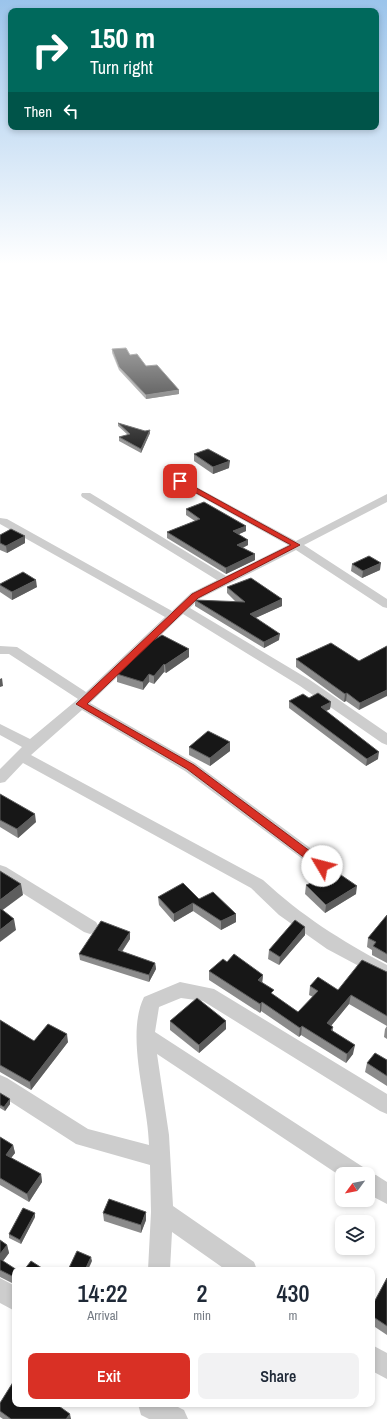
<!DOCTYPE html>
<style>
:root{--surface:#fff;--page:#f2f2f3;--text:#1f2937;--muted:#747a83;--accent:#d93025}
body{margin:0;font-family:"Archivo Narrow",sans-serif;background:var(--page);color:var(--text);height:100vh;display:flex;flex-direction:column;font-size:15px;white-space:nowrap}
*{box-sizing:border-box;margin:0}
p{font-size:13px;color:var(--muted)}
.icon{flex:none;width:22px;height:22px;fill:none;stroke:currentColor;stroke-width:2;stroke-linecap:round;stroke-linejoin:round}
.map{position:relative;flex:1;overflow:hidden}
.side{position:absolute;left:12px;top:1267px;width:363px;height:140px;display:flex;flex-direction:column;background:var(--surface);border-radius:8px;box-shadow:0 2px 6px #0003}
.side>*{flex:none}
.guide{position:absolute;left:8px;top:8px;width:371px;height:122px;border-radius:8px;box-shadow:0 2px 6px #0003;background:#00695c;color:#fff;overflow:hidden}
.needle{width:26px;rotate:238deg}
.controls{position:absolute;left:335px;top:1167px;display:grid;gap:8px}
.controls a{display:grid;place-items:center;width:40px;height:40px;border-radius:8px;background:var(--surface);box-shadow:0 2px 6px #0003;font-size:20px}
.pin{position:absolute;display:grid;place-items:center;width:34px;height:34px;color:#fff;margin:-17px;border-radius:8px;box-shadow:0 2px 6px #0006}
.me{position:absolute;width:44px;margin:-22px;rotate:307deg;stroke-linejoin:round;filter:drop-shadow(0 0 3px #0008)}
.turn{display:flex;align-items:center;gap:14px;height:84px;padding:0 16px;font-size:18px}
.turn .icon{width:52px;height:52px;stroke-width:2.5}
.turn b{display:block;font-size:28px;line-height:34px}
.then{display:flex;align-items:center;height:38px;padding:0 16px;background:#0003;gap:8px;font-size:15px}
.eta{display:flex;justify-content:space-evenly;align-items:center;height:68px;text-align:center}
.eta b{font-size:24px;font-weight:600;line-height:28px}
.primary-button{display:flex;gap:8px;margin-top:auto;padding:8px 16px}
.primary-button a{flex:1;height:46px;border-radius:8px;background:var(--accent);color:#fff;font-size:16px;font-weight:600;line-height:46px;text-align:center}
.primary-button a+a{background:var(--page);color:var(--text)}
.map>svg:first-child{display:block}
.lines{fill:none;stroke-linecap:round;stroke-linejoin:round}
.street{fill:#cdcdcd;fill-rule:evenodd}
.wall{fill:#8b8b8b}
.shaded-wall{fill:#5d5d5d}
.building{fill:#171717;stroke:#5d5d5d}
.route{fill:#d93025;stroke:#8d1f18}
</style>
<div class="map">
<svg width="387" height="1419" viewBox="0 0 387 1419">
<rect width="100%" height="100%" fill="#fff"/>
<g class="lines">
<g class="street">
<path d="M180,478L296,541L387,494V502L304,545L387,599V608L383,607L296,550L199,599L190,608L310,680L387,733V745L382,743L300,686L183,614L90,703L195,763L340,870L342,874L340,878L334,880L328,878L185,771L82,710L31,755L263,880C302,916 340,940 387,965V981L327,949L279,915L251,888L23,763L5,782L0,783V769L22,747L0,735V724L30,739L78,699L9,654H0V646L17,647L86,692L165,617L0,524V518L7,519L172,611L191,593L217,580L82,497L81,495L82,493H90L226,576L288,545L176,483L175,481Z"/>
<path d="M0,865L6,867L96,922L99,927L96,932L90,934L84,932L0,879Z"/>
<path d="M180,982L214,989L387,1094V1114L380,1111L203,1001L181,998L159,1007L155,1032L363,1167L366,1173L376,1175L387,1182V1204L368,1194V1174H342V1177L157,1054L169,1135L173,1206L254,1262L257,1270H226L172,1232L170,1270H148L151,1212L150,1165L76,1144L0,1095V1075L7,1078L88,1129L149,1145C148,1101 125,1036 144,997Z"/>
<path d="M0,1278L15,1286V1311L0,1303Z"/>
<path d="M372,1345L387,1353V1379L372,1371Z"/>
<path d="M138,1404H172L184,1410L188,1419H149L141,1415Z"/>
</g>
</g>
<g class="wall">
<path d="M112,349L130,355L146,366L179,394L146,399L119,370L112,353Z"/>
<path d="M118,423L150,433L141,453L119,441V437L128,435L118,426Z"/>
<path d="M194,454L229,468L213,474L194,461Z"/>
<path d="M186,509L246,526V531L238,534L248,540V545L243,548L255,554V560L226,574L167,538V532L195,521L186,515Z"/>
<path d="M0,535L25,536V543L7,553L0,550Z"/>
<path d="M352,564L380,570L362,578L351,571Z"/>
<path d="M0,584L37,587L12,600L0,592Z"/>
<path d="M227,587L282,599V606L255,618L279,640L264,648L195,606V600L236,602L227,593Z"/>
<path d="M387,646L359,710L346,701L344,702L296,667V659L359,661Z"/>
<path d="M189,657L166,673L164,672L154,684L149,682L143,690L117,682V674Z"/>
<path d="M309,698L331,702L330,709L326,711L378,759L366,766L289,708V701Z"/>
<path d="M189,747L230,751L210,766L189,755Z"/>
<path d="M0,794L36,822L18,838L0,827Z"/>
<path d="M306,885L356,894L325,913L305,894Z"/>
<path d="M158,897L199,899L236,922L221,930L193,911L174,922L159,905Z"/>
<path d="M387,915V963L372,955V950L367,947L368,938Z"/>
<path d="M305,927V935L279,965L268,959L269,950Z"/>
<path d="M130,932V939L122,952L155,963L156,969L149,982L80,960L79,954Z"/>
<path d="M227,962L263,975L262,982L273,995L298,1012L313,997L309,995L310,986L338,990L387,972V1026L349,1004L331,1026L333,1027V1031L353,1054L346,1063L301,1035L299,1037L261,1011L260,1013L209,980V971Z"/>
<path d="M0,1020L34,1041L68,1042L31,1090L0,1072Z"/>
<path d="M170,1021H226V1029L199,1053L170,1030Z"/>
<path d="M387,1026V1039L384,1037L385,1029Z"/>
<path d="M387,1060V1086L365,1072L367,1063Z"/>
<path d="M0,1093L10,1104L5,1111L0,1108Z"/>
<path d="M0,1137L13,1145L15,1153L11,1158L41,1174L42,1182L29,1202L0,1185Z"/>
<path d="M103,1213L146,1220L141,1233L104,1221Z"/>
<path d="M35,1217L21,1244L9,1238V1234Z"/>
<path d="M0,1240L7,1245L9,1253L3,1261L15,1270V1293L14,1284L0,1277Z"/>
<path d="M387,1278V1335L372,1325V1306Z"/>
<path d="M0,1403L71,1419H3L0,1417Z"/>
</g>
<g class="shaded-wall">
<path d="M179,390V394L146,399V395Z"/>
<path d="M150,430V433L141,453V449Z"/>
<path d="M230,461L229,468L213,474V467Z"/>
<path d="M246,526V531L233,537V531Z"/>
<path d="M25,536V543L7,553L6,546Z"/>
<path d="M248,540V545L237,550V545Z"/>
<path d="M255,554V560L226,574V568Z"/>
<path d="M381,563L380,570L362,578L363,571Z"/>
<path d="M36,580L37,587L12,600V592Z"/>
<path d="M282,599V606L249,621L250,614Z"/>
<path d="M280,634L279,640L264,648V642Z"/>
<path d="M189,649V657L166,673L165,665Z"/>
<path d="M164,664V672L154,684V676Z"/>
<path d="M149,674V682L143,690V682Z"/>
<path d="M2,678L3,686L0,687V679Z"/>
<path d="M387,690V696L359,710L360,703Z"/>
<path d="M347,693L346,701L344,702L345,694Z"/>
<path d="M331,702L330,709L320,714L321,707Z"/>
<path d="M230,742V751L210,766V758Z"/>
<path d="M379,752L378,759L366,766L367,759Z"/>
<path d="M35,814L36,822L18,838L17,829Z"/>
<path d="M21,884L23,895L0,912V900Z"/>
<path d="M357,886L356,894L325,913L326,905Z"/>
<path d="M193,903V911L174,922V914Z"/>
<path d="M236,914V922L221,930V921Z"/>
<path d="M14,919L16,930L0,942V930Z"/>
<path d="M305,927V935L279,965L280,957Z"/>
<path d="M130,932V939L118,957V950Z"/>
<path d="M155,963L156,969L149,982V975Z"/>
<path d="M263,975L262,984L258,980Z"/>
<path d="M351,995L349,1004L326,1032L327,1023Z"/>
<path d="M262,1002L261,1011L260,1013V1004Z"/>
<path d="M226,1021V1029L199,1053V1045Z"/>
<path d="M302,1026L301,1035L299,1037L300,1028Z"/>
<path d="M67,1034L68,1042L31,1090L30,1082Z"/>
<path d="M355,1045L353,1054L346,1063L347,1054Z"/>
<path d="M10,1099V1104L5,1111L4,1107Z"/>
<path d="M13,1145L15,1153L7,1163L6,1155Z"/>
<path d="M41,1174L42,1182L29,1202L27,1194Z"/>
<path d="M146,1212V1220L141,1233V1225Z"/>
<path d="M35,1213V1217L21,1244L20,1240Z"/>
<path d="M7,1245L9,1253L0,1265V1254Z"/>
<path d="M91,1257L92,1261L88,1270H85Z"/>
<path d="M70,1414L71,1419H66Z"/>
</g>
<g class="building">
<path d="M126,348L130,355L137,354L146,366L157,365L179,390L146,395L119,367L112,349Z"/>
<path d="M118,423L145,431L150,430L141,449L119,437L130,434Z"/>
<path d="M208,449L230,461L213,467L194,454Z"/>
<path d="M204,502L246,526L233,531L248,540L237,545L255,554L226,568L167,532L200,519L186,509Z"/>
<path d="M11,529L25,536L6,546L0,543V535Z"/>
<path d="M369,556L381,563L363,571L352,564Z"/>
<path d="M23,572L36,580L12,592L0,585V584Z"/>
<path d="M251,578L282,599L250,614L280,634L264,642L195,600L245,602L227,587Z"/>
<path d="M162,635L189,649L165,665L164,664L154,676L149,674L143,682L117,674L141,648Z"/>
<path d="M331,643L359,661L387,646V690L360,703L347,693L345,694L296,659Z"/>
<path d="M318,693L331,702L321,707L379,752L367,759L289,701L303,694L309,698Z"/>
<path d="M208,731L230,742L210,758L189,747Z"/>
<path d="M0,794L35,814L17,829L0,820Z"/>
<path d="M0,871L21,884L0,900Z"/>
<path d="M338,873L357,886L326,905L306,885Z"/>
<path d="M183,883L199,899L213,892L236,914L221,921L193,903L174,914L158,897Z"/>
<path d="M0,908L14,919L0,930Z"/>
<path d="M387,915V954L373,946L376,942L368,938Z"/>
<path d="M295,920L305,927L280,957L269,950Z"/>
<path d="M101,921L130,932L118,950L155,963L149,975L79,954Z"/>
<path d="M234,954L263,975L258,980L274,990L271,993L298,1012L318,991L310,986L318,977L338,990L362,960L387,972V1016L351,995L327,1023L333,1027L331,1030L355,1045L347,1054L302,1026L300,1028L262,1002L260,1004L209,971L223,959L227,962Z"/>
<path d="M197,998L226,1021L199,1045L170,1021Z"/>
<path d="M0,1020L34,1041L48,1024L67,1034L30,1082L0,1065Z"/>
<path d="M375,1053L387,1060V1076L367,1063Z"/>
<path d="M0,1093L10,1099L4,1107L0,1105Z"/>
<path d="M0,1137L13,1145L6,1155L41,1174L27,1194L0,1178Z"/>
<path d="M109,1199L146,1212L141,1225L103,1213Z"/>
<path d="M23,1208L35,1213L20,1240L9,1234Z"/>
<path d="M0,1240L7,1245L0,1254Z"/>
<path d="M77,1251L91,1257L85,1270H68Z"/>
<path d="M0,1259L17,1270H15V1292L14,1277L0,1270Z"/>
<path d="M31,1261L45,1270H24Z"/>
<path d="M387,1278V1326L372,1316V1306Z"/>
<path d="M15,1379V1404H56L70,1414L66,1419H11L0,1411V1403Z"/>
</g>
<linearGradient id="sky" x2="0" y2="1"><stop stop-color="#9bc4eb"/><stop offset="0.57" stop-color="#fff"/><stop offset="1" stop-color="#fff" stop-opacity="0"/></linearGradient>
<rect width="387" height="463" fill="url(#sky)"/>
<path class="route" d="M180,479L300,545L198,598L87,704L194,765L326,863L327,866L326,868H318L187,769L76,704L192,594L291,545L178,483L177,481Z"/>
</svg>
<div class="controls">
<a><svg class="needle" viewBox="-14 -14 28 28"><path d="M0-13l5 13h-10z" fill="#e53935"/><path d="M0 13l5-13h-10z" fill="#747a83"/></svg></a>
<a><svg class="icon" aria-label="layers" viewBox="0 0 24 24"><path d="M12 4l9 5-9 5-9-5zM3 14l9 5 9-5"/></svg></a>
</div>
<div class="pin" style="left:180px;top:481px;background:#d93025"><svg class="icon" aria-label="arrive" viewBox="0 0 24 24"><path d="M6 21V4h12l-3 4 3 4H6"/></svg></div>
<svg class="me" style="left:322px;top:866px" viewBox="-20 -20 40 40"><circle r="19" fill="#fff"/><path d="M0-13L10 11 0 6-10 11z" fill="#d93025"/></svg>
<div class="guide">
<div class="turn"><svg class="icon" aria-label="right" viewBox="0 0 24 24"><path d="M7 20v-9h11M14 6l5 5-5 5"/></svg><div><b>150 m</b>Turn right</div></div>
<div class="then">Then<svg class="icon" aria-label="left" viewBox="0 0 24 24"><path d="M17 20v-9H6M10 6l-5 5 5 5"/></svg></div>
</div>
<section class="side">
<div class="eta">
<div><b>14:22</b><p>Arrival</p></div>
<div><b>2</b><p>min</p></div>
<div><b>430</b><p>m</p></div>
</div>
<div class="primary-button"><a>Exit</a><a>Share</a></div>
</section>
</div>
